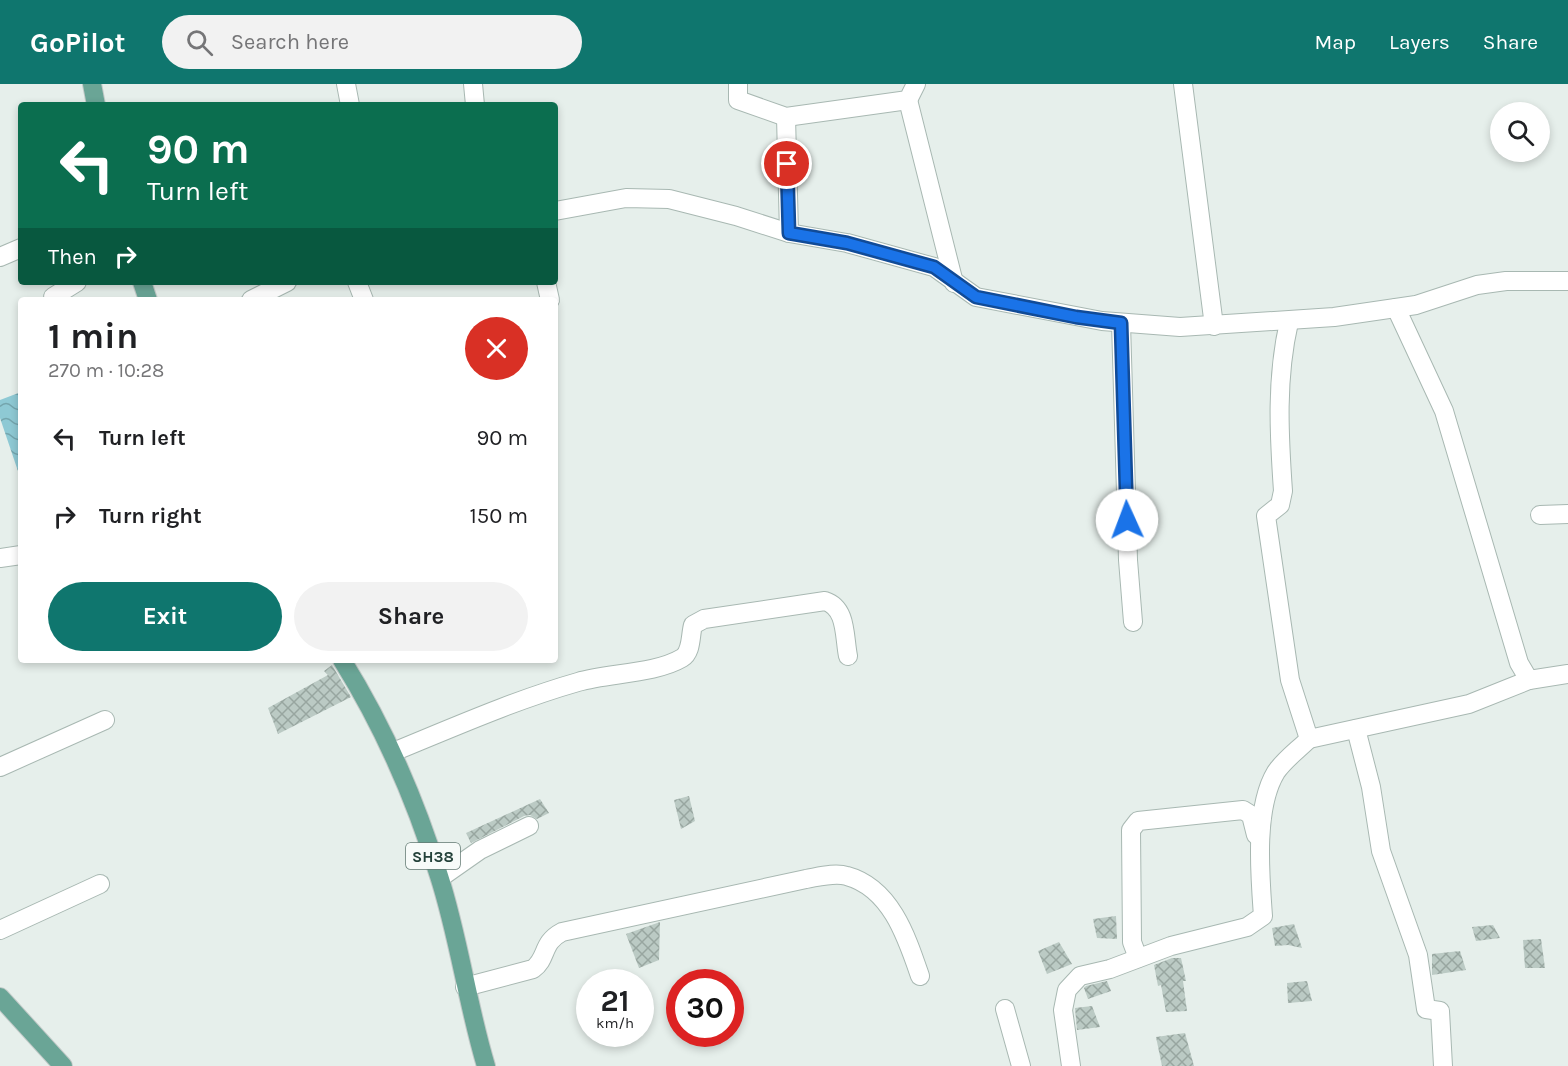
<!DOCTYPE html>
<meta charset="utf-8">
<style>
:root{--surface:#fff;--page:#f2f2f2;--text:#202124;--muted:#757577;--accent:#0f766e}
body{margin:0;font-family:Karla,sans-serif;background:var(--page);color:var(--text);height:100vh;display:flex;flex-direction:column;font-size:22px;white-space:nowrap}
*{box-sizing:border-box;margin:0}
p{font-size:20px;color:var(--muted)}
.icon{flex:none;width:33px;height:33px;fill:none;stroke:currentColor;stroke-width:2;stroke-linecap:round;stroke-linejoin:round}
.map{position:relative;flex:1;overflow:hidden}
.sheet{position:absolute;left:18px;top:213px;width:540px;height:366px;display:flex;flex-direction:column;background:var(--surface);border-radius:6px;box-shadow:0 3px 9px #0003}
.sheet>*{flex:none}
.top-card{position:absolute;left:18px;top:18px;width:540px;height:183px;border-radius:6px;box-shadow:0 3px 9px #0003;background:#0b6e4f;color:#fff;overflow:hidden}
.tools{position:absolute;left:1490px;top:18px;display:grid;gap:12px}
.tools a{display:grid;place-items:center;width:60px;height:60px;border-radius:50%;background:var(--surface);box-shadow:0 3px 9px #0003;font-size:30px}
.speed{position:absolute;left:576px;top:885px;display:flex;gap:12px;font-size:30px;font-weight:700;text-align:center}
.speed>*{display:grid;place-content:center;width:78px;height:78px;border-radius:50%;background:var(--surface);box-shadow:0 3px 9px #0003;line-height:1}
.speed small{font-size:15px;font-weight:400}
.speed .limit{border:9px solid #d22;background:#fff;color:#111}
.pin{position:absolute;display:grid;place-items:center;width:51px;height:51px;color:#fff;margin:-26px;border:3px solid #fff;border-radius:50%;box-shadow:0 2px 6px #0007}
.me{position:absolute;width:66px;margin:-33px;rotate:358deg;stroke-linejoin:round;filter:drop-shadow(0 0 4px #0008)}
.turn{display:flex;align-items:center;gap:21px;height:126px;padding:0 30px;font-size:27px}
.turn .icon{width:78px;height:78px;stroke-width:2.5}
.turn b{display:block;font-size:42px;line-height:51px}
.then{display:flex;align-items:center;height:57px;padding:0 30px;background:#0003;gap:12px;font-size:22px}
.round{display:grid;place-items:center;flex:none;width:63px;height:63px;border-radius:32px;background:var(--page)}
.head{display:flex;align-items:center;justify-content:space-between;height:102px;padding:0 30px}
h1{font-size:36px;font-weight:700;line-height:45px}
.button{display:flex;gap:12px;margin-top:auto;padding:12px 30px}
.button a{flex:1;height:69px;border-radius:36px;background:var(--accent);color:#fff;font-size:24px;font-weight:700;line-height:69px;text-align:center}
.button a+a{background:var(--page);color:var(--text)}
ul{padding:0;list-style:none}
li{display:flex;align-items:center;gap:18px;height:78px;padding:0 30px}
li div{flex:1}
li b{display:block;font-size:22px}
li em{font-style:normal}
header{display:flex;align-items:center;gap:36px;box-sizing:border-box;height:84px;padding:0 30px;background:var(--accent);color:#fff}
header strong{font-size:28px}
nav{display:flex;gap:33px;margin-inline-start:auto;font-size:21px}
.search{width:420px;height:54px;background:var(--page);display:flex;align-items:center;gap:15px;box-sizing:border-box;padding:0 21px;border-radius:33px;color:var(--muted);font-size:22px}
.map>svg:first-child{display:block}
.water{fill:url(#water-waves)}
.building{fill:url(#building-cross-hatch)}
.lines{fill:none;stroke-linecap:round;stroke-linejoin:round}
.minor-casing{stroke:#a8b8b2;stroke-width:20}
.major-casing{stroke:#c2cac8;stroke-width:20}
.minor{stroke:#fff;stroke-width:18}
.major{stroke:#6aa596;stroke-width:18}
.route-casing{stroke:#114b97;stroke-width:15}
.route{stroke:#1a73e8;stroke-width:10}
.labels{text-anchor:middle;stroke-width:6;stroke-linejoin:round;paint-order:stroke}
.shield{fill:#f7fbf9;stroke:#637a73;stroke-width:1.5}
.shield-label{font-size:16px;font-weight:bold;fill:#24423a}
</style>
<header>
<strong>GoPilot</strong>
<div class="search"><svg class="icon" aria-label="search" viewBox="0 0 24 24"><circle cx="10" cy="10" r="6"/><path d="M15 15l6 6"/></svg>Search here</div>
<nav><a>Map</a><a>Layers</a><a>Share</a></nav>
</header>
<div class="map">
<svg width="1568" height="982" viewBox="0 0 1568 982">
<defs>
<pattern id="water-waves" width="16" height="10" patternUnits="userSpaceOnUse" patternTransform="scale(1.5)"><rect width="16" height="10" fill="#8ec9d4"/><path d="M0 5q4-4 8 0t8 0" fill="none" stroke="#74a5ad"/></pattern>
<pattern id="building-cross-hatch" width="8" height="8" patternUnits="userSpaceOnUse" patternTransform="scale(1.5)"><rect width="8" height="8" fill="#bbcac4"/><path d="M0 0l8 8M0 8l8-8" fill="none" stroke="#98a6a0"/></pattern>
</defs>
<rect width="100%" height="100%" fill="#e6efeb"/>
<path class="water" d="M21,308V396L0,334V316Z"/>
<g class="building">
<path d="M332,581L351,613L278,650L268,624L328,591L324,587Z"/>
<path d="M689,712L695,737L681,745L674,716Z"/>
<path d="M540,715L549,729L537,735L530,731L524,732L471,759L466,749Z"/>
<path d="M1116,832L1117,855L1097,854L1093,835Z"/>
<path d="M660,838L659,876L639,884L626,850Z"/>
<path d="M1294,840L1302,864L1288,861L1275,862L1272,844Z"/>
<path d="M1493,841L1500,854L1476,857L1472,843Z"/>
<path d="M1541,855L1545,884H1525L1523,856Z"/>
<path d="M1059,858L1072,880L1047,890L1038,867Z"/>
<path d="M1460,867L1466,886L1432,891V870Z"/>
<path d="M1172,874H1181L1186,897H1183L1187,927L1166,928L1161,901L1158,902L1154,881Z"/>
<path d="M1107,897L1111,907L1088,915L1084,904L1086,902Z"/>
<path d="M1307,897L1312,917L1288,919L1287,899Z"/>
<path d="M1092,922L1100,943L1077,946L1075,924Z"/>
<path d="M1185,949L1194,982H1162L1156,953Z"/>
</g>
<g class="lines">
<g class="minor-casing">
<g id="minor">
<path d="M346,0L350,21"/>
<path d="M473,0L475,21"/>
<path d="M738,0V16L786,33L908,16L916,0"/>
<path d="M1183,0L1214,242"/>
<path d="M908,16L954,199"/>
<path d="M786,33L789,149"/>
<path d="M555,127L626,114L669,115L736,132L789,149L847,159L934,183L976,213L1102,237L1180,243L1334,233L1416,221L1477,201L1506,197H1568"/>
<path d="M0,173L21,164"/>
<path d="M357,198L364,216"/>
<path d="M546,198L550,216"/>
<path d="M53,213L77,198"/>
<path d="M251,216L287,198"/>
<path d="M1396,224L1444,327L1519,579L1529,596L1568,590"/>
<path d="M1121,239L1128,476L1133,538"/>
<path d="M1540,431L1568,430"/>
<path d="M0,474L21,471"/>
<path d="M1356,645L1371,703L1381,767L1418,871L1426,925L1440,927L1443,982"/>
<path d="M1309,655L1469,620L1529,596"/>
<path d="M393,668C454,643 515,616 578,598C608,589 655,590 682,574C692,568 690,552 693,541L704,535L825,517C847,524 844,552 848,572"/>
<path d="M0,683L105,636"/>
<path d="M440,794L480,766L529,742"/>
<path d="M0,846L100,800"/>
<path d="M1138,874L1132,858L1131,746L1138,737L1243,726L1251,731L1256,751"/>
<path d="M465,903L533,885C548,874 541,859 562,848L806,795C818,793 835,788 847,792C891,804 907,854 920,892"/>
<path d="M1005,925L1021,982"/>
<path d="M1071,982L1063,926L1067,906L1080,892L1110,885L1171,862L1247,843L1263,832C1260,791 1254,724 1276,688C1285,675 1298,666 1309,655L1290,596L1266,432L1280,421L1283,407C1279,350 1276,294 1289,238"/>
</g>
</g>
<g class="major-casing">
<g id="major">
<path d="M92,0L96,21"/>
<path d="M142,198L148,216"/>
<path d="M342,576C385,645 415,714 439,792C459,854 467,919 486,982"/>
<path d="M0,913L63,982"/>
</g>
</g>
<use href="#minor" class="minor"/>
<use href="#major" class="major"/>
</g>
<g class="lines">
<g class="route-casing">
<path id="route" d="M787,80L789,149L847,159L934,183L976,213L1076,233L1121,239L1127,436"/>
</g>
<use href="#route" class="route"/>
</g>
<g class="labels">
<rect class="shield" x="406" y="759" width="54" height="26" rx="4.5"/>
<g class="shield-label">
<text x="433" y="778">SH38</text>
</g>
</g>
</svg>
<div class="tools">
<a><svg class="icon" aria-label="search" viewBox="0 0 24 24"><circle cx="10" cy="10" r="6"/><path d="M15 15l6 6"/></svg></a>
</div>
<div class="speed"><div>21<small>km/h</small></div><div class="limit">30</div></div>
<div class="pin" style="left:787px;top:80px;background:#d93025"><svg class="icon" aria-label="arrive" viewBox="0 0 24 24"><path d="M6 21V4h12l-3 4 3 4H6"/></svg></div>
<svg class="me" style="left:1127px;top:436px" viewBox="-20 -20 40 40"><circle r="19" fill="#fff"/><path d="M0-13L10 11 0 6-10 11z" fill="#1a73e8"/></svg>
<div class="top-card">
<div class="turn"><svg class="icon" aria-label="left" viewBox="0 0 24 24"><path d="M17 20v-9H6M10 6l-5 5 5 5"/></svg><div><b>90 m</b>Turn left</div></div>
<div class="then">Then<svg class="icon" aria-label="right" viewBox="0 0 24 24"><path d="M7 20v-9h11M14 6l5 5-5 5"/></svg></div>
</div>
<section class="sheet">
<div class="head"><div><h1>1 min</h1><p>270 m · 10:28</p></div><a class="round" style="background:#d93025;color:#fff"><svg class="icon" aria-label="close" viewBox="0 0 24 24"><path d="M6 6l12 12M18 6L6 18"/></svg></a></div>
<ul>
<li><svg class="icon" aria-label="left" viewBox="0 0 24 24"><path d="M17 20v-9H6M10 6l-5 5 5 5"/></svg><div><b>Turn left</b></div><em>90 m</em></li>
<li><svg class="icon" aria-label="right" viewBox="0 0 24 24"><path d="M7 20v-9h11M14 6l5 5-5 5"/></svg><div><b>Turn right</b></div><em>150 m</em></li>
</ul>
<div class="button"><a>Exit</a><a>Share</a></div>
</section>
</div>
